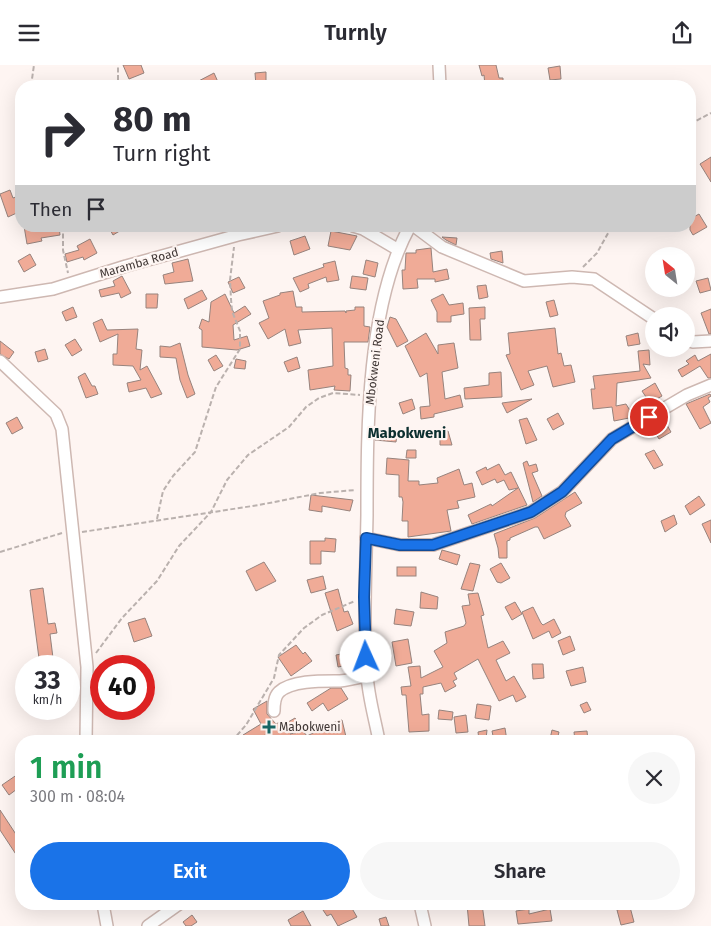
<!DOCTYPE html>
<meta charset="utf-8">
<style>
:root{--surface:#fff;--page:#f7f7f7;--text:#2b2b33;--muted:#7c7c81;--accent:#1a73e8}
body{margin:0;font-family:"Fira Sans",sans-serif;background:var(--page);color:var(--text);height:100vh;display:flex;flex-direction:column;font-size:19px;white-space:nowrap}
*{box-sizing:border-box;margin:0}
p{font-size:16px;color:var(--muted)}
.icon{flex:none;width:28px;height:28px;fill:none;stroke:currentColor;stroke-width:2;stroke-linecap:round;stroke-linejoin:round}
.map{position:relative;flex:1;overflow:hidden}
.panel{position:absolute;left:15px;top:670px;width:680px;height:175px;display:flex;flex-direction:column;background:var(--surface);border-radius:20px;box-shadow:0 5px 20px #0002}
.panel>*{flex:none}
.guide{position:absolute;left:15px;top:15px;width:681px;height:152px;border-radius:20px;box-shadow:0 5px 20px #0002;background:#fff;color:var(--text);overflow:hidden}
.needle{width:32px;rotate:330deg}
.tools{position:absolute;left:645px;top:182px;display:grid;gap:10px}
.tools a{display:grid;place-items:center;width:50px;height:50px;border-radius:50%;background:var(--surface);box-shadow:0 5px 20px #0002;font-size:25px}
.speed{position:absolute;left:15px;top:590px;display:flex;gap:10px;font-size:25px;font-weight:700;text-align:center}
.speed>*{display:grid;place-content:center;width:65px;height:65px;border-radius:50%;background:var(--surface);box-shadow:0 5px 20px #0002;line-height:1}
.speed small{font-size:12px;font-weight:400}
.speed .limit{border:8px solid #d22;background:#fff;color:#111}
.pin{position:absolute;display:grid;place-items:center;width:42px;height:42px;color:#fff;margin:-21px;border:2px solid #fff;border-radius:50%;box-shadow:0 1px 5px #0007}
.me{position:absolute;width:55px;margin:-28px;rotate:358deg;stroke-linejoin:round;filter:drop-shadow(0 0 4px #0008)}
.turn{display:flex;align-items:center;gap:18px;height:105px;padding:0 15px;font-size:22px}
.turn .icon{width:65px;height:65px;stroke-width:2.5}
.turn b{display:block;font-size:35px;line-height:42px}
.then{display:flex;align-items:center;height:48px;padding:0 15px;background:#0003;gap:10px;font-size:19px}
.round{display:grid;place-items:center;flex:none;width:52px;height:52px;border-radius:26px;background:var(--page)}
.overview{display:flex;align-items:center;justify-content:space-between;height:85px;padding:0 15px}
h1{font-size:30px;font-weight:600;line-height:38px;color:#1e9e55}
.button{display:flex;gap:10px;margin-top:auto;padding:10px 15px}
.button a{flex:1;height:58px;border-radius:30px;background:var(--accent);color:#fff;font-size:20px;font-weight:600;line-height:58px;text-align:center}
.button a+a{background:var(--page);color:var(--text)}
header{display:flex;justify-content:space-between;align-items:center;height:65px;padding:0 15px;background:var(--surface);font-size:22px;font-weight:600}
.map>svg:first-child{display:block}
.building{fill:#f0ab97;stroke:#97837d}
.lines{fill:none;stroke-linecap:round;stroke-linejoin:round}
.minor-casing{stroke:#ceb8b2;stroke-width:14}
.path{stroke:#bab1ae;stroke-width:2;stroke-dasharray:5 2.5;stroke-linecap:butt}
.minor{stroke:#fff;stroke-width:11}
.route-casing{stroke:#114b97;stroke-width:12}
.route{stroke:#1a73e8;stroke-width:9}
.poi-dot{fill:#1a6766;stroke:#fef5f2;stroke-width:2}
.labels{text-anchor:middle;stroke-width:4.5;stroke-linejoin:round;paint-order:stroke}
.street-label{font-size:12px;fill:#403735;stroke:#fef5f2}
.poi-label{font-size:12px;fill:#403735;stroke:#fef5f2;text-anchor:start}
.quarter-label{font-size:15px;font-weight:bold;fill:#0c2f2f;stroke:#fef5f2}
</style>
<header><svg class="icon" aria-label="menu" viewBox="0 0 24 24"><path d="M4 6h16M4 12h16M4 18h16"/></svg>Turnly<svg class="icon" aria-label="share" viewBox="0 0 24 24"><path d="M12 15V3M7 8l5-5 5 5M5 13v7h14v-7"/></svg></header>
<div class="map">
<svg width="711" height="861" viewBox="0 0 711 861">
<rect width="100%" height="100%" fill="#fef5f2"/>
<g class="building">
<path d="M123,0H141L144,8L129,14Z"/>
<path d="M479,0H496L499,13H503V21H485L484,10L482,11Z"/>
<path d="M560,1L561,14L550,15L548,3Z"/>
<path d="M266,7V21H256L255,8Z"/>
<path d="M214,8L218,17L211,21H189Z"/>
<path d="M711,92V117L700,99Z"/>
<path d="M10,125L13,133L21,130V146L8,152L0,129Z"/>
<path d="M699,149L707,162L693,170L690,165V154Z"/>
<path d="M24,161H59L60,170L41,173L42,176L27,179Z"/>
<path d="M108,161H128L113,170Z"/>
<path d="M331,166L357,171L350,185L328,181Z"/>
<path d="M305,171L310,184L294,190L290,176Z"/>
<path d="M442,172L457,173L456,180L446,175Z"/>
<path d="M90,174L97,188L84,195L83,192L67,197L65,189L79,185L77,181Z"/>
<path d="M431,183L433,207L447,204L449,214L435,217V214H417L418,223L403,224L402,205H405L406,188H416V185Z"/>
<path d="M502,186L503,198L491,194L490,188Z"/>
<path d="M30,189L36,200L24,207L18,196Z"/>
<path d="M188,194L193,216L165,219L163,210L174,207L172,198Z"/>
<path d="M366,195L378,198L375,212L363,209Z"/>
<path d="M335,196L339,215L327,217L326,212L308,219L309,223L300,227L293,213L324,202L323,199Z"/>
<path d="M122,211L131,228L121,233L119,228L101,232L99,225L115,221L113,216Z"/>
<path d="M352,211L368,213L366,225L350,223Z"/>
<path d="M239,212L245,223L233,228L228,217Z"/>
<path d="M708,213L711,225L700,228L696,216Z"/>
<path d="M486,220L488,232L479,234L477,221Z"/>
<path d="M202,225L207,234L188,244L184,234Z"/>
<path d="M293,226L296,242H302V247L345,246L346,248V246L355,245V242H364V261L370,262L368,277H344L345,303L348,304V310H351L350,326L334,325L335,321L310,325L308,305L333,301L332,263L298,265L301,278L289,281L285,264L268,274L259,258L269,253L263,236L280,230V228Z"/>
<path d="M146,229H158L157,243H146Z"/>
<path d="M225,229L234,248L245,241L251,249L233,260L234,275L247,271L250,281L237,285L202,282V265L199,263L202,254L209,257L211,237Z"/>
<path d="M443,229L449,240L463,238L464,249L451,251V257H437V247L431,235Z"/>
<path d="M554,235L558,250L550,252L546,237Z"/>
<path d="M73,242L77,252L66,256L62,247Z"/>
<path d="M485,242V254H480L481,275H470L469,243Z"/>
<path d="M711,244V269H709L701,248Z"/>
<path d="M390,252L396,254L408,276L397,282L387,262Z"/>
<path d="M102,254L107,265L138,264L136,284L142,285L140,305L147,301L162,329L151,333L146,323L129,327L127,318L141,315L133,301L113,300V289H117L118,269L100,277L93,258Z"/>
<path d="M555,263L558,289L561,288L564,301L571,300L575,317L553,322L547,301L528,306L534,320L521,325L506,290L510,289L508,268Z"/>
<path d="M426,268L438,289V280L454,278L458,303L442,307L445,334L460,330L463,342L434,349V352L421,354L420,342L430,341L427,308L420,312L405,281Z"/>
<path d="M638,268L640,279L628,281L626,271Z"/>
<path d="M75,274L82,285L72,291L65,280Z"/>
<path d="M0,276L14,287L9,294L0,289Z"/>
<path d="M180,278L188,310L195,329L187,333L180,315L176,293L160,292V281L170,282Z"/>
<path d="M45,284L48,294L38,297L35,287Z"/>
<path d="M649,285L650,300L643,299L651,313L617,318L616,341L626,339L634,352L614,356L612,342L593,344L591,324H595L593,311L640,306L638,286Z"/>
<path d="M711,289V313H708L700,301L682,312L678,305L689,299L686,296L695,290L698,296Z"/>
<path d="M216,290L223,301L214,306L208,295Z"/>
<path d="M297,292L300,303L288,307L284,297Z"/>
<path d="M236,294L246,296L245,304L234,303Z"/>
<path d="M501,307L502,332L465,334L464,323L489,320V308Z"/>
<path d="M85,308L92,321H95L98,329L86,333L78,312Z"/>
<path d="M655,318L662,331L650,338L642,326Z"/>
<path d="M710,329L711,331L708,333L710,337L703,342L711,358L700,364L686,339Z"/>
<path d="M412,334L415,344L403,349L399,338Z"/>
<path d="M532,334L507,348L502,338Z"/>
<path d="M558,348L564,359L553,365L547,354Z"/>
<path d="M17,352L23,363L12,369L6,358Z"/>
<path d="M527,353L537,375L526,379L519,355Z"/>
<path d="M663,353L671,367L659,374L651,360Z"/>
<path d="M448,366L452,380H440V367Z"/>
<path d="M397,369L396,377L375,375L376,370Z"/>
<path d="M407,385H416V393H406Z"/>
<path d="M654,385L663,400L654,404L645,389Z"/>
<path d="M387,393L409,395L408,416H419V420L438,418L437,413L459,404L464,420L472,418L475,432L457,436L459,443L447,445L451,466L408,472V456H402L403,437L402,432H399V410L386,409Z"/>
<path d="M527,396L529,401L536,399L538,406L532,408L542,431L533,437L523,398Z"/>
<path d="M499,399L505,410L511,407L527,440L472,459L468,450L491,439L492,441L518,423L509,425L504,415L497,418L495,414L482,420L476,407L486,402L487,405Z"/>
<path d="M575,427L582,438L566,447L565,451L571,461L544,474L538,462H535L510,473V475L507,476V493H499L498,483L494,469L535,453Z"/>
<path d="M311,430L353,435L350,446L322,441V447L309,445Z"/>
<path d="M699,431L705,440L690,450L685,441Z"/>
<path d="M674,450L677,459L665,467L661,456Z"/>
<path d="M711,455V478L702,459Z"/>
<path d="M325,473L336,474L335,487L321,486V499H310V476H325Z"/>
<path d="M442,485L460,490L457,500L439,494Z"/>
<path d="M264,497L276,516L256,526L246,506Z"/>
<path d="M470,498L480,500L473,526L461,524Z"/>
<path d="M501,498L510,513L501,518L497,517L490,504Z"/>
<rect x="397" y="502" width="19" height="9"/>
<path d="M323,511L326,524L311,528L307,515Z"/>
<path d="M43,523L48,559L55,558L57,568L50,569L54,601H40L30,525Z"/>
<path d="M338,524L344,547L348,546L353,559L337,566L325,528Z"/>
<path d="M421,527L438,532L437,544L420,543Z"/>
<path d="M478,528L484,550L481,551L488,583L503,576L510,588L496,595L506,616L514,611L526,632L516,637L513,630L499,636L478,594L454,608L457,614L453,616L456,621L445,627L441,618L423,622V629H420L422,650L429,649V666L409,667L406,630H402L401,622L411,621L408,602L420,601L421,613L443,602L434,586L447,578L445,567L464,561L466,558L462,541L470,540L468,529Z"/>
<path d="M515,537L522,549L512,555L505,542Z"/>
<path d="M533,542L541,558L543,560L554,554L561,568L552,573L549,566L533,574L522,547Z"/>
<path d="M396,544L414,547L411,561L394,559Z"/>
<path d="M145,553L152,571L134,577L128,558Z"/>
<path d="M570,571L575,585L563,590L558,576Z"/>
<path d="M408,574L412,598L396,601L392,577Z"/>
<path d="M296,580L303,589L305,587L312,596L291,611L278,592Z"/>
<path d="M351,587L354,599L338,602L336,590Z"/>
<path d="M532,599H543L544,613L533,614Z"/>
<path d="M583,602L586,617L571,621L566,606Z"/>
<path d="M331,623H341L348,634L328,646L323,638L312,646L307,638Z"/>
<path d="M267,636V649L276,659L280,657L283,660L295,653L301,662L290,669L303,666L307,671L323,663V661L342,655L347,676H268L265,670L254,676H246L243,670L261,659L253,644Z"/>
<path d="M587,637L591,645L584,648L580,640Z"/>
<path d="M477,639L491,641L489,655L475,653Z"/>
<path d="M439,645L453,647L452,655L438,654Z"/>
<path d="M466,650L468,667L456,668L454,652Z"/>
<path d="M505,663L507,676H494L492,666Z"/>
<path d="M487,665L486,674L479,675L478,667Z"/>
<path d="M552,665L559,667L557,675L550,674Z"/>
<path d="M587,666L588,676H575L574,667Z"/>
<path d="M21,707V721L9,730L2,720Z"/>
<path d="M0,745L21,777V797L0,765Z"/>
<path d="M319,839H345L347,842L350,840L357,852L338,861L331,849L327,851Z"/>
<path d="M467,839H482L485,861H469Z"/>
<path d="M630,842L634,857L621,860L617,845Z"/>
<path d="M529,844V849L550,844L552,856L518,859L516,846Z"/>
<path d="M303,846L311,861H291L288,855Z"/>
<path d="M192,850L197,857L191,861H186L183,857Z"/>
<path d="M386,852L389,861H381L379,854Z"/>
</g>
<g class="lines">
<g class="minor-casing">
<g id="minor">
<path d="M439,0L440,21"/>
<path d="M353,161L363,164L397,184"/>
<path d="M414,161L442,182L524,216L572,212L594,214L654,254"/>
<path d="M0,232L53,224L126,201L238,170L278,161"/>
<path d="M686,275L693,277L711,276"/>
<path d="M0,296L56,349L62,364L87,602L86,676"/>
<path d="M366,473L400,480H433L531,447L562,427L612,374L687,330L711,320"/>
<path d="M274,646C274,639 274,632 279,627C292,615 323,616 340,616C349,615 358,613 367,611"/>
<path d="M379,676C375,654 368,631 367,609C363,556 366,503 367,450C367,362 367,239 410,161"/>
<path d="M103,839L107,861"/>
<path d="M420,839L425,861"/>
<path d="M148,861L179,839"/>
</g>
</g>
<g class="path">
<path d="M31,21L34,0"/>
<path d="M114,21L118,16V0"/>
<path d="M690,59L711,48"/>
<path d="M63,161V185L68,208"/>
<path d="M583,202L597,188L612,161"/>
<path d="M157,454L163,426L173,411L195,387L216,322L240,284V266L232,246L231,234L230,215L234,182"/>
<path d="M82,467L259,440L320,428L356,425"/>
<path d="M0,487L62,468"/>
<path d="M96,588L122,553L157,516L179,481L211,447L227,415L248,390L289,362L306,342L319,333L333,328L360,330"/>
<path d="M232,676L246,660L274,613L279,590L304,563L322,550L355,536"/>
</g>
<use href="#minor" class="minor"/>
</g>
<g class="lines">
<g class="route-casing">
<path id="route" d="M366,592L364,532L366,473L400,480H433L531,447L562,427L612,374L649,352"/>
</g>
<use href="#route" class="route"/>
</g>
<path class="poi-dot" d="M266.5 654.5h5v5h5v5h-5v5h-5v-5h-5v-5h5z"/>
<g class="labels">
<g class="street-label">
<text transform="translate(139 198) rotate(-16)" y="4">Maramba Road</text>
<text transform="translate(375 297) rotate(-83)" y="4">Mbokweni Road</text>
</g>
<g class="poi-label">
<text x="279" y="666">Mabokweni</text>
</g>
<g class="quarter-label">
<text x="407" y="373">Mabokweni</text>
</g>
</g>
</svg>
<div class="tools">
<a><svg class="needle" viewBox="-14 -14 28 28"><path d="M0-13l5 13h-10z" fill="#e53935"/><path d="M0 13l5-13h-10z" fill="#7c7c81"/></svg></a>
<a><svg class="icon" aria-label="sound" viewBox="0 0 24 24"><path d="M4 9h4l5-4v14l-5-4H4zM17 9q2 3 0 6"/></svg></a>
</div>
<div class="speed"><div>33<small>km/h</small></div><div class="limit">40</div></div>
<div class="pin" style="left:649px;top:352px;background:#d93025"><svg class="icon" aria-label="arrive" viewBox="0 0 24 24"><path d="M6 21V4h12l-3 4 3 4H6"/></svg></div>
<svg class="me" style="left:366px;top:592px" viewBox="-20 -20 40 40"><circle r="19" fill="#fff"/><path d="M0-13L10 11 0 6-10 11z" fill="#1a73e8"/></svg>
<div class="guide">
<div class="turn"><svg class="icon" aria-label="right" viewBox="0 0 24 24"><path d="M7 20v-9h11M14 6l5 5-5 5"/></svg><div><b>80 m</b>Turn right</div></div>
<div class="then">Then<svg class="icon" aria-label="arrive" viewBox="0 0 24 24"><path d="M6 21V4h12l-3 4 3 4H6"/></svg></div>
</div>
<section class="panel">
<div class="overview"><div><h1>1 min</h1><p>300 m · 08:04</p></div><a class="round"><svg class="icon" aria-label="close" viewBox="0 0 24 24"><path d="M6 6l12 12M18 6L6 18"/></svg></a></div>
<div class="button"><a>Exit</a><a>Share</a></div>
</section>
</div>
